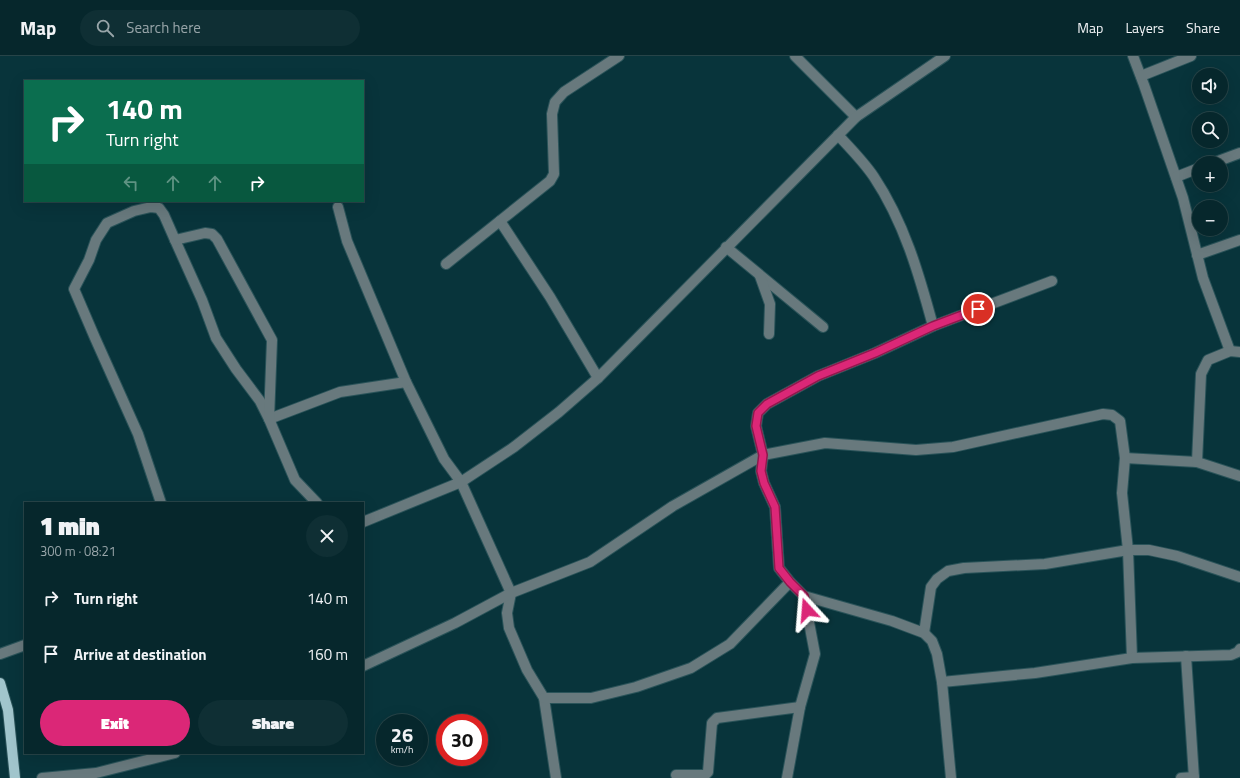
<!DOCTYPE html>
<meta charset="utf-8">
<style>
:root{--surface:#06272c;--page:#0f2f34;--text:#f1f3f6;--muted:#98a5a9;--line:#274448;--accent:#db2777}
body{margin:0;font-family:"Titillium Web",sans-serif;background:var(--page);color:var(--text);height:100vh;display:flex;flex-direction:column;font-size:15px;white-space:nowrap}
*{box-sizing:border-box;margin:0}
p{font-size:13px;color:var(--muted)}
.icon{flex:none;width:22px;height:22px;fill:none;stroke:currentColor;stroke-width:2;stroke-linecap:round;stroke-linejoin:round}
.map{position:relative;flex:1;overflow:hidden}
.sheet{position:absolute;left:24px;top:446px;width:340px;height:252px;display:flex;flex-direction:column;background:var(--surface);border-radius:0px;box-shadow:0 4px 16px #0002,0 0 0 1px var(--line)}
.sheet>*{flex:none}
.banner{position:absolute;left:24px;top:24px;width:340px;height:122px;border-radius:0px;box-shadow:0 4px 16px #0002,0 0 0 1px var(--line);background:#0b6e4f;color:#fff;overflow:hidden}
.buttons{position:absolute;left:1192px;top:12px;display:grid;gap:8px}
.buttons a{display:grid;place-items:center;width:36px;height:36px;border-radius:50%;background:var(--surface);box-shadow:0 4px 16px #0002,0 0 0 1px var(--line);font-size:20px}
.speed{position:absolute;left:376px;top:658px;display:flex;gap:8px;font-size:20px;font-weight:700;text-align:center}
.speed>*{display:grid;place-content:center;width:52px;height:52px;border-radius:50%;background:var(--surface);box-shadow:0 4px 16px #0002,0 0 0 1px var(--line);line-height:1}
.speed small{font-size:10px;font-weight:400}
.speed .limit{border:6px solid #d22;background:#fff;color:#111}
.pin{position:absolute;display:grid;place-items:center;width:34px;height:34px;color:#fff;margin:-17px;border:2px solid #fff;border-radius:50%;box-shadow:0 1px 4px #0007}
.me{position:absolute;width:44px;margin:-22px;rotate:341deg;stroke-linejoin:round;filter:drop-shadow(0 0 3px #0008)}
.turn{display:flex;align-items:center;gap:14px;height:84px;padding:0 16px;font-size:18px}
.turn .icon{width:52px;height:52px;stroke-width:2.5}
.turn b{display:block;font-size:28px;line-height:34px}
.lanes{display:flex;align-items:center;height:38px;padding:0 16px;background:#0003;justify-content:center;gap:20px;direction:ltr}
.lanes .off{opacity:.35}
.round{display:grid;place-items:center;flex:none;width:42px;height:42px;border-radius:21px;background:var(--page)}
.summary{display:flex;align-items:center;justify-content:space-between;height:68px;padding:0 16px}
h1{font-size:24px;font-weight:800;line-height:30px}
.cta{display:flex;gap:8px;margin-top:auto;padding:8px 16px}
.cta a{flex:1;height:46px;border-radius:24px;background:var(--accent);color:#fff;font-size:16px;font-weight:800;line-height:46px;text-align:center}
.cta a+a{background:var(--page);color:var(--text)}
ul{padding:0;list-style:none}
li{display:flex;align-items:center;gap:12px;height:56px;padding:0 16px}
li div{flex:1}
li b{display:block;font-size:15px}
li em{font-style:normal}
header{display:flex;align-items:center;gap:24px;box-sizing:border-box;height:56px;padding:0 20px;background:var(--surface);border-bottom:1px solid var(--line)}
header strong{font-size:19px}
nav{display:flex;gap:22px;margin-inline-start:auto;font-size:14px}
.search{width:280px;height:36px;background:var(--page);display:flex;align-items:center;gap:10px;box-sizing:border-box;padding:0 14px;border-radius:22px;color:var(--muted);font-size:15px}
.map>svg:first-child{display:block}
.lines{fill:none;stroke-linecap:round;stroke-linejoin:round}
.minor-casing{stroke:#2a5359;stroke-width:12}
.major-casing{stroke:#2a5359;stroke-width:12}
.minor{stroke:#68797d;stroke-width:10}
.major{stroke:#a1c5cc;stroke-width:10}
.route-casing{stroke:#8e194d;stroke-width:10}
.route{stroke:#db2777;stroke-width:7}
</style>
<header>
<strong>Map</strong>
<div class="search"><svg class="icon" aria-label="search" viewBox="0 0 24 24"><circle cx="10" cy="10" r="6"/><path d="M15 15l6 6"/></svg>Search here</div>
<nav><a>Map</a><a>Layers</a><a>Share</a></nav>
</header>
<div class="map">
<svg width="1240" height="722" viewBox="0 0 1240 722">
<rect width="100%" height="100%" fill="#08343b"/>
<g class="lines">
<g class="minor-casing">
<g id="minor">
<path d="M795,0L856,61"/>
<path d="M1133,0L1144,29L1183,142L1203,222L1230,295"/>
<path d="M1141,20L1191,0"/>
<path d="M838,79C850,92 864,106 874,121C904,166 919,218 933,270"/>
<path d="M1213,107L1240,97"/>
<path d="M1176,121L1199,112"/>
<path d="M338,151L347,185L406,326L444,403L461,426L511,537L507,557L509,572L527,614L544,642L556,722"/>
<path d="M500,165L550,241L598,322"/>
<path d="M175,184L202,244L216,282L236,313L260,345L269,363L340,336L406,326"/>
<path d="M726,191L823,271"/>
<path d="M1197,199L1240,184"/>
<path d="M446,208L550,125L554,118L552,58L555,46L564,36L619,0"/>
<path d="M760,220L770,248L769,278"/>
<path d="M1125,402L1197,406L1240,420"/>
<path d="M1197,406L1201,318L1208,304L1230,295L1240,296"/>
<path d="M161,447L138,378L95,282L74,233L89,204L96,184L107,167L134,155L151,151L159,152L164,159L175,184L205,177L212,178L217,183L272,284L269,363L295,424L317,447"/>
<path d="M363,466L461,426L514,391L559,356L598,322L856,61L945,0"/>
<path d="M924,577L931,531L937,523L948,515L964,512L1045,508L1128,494H1149L1177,500L1240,521"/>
<path d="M0,598L25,589"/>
<path d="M1186,600L1194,722"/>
<path d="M363,610L455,567L511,537L590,506L673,450L763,399L825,387L916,394L953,391L1103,358L1112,359L1120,365L1125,402L1122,437L1128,494L1132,602"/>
<path d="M942,626L1035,617L1132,602L1231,599L1238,596L1240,593"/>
<path d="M544,642H591L636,631L691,612L730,588L790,526"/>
<path d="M676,719H705L708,716L712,667L717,662L800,651"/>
<path d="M42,722L96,717L175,697"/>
<path d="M787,722L800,651L815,598L804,540"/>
<path d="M951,722L942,626L937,598L932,585L924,577L892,565L804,540L790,526L779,512L775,451L764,427L761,415L763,399L756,370L758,357L767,348L818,320L875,297L933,270L1052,225"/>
<path d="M1181,722L1194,721"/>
</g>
</g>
<g class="major-casing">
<path id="major" d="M0,627L8,654L15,722"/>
</g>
<use href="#minor" class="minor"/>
<use href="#major" class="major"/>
</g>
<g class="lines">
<g class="route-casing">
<path id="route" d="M807,554L804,540L790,526L779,512L775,451L764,427L761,415L763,399L756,370L758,357L767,348L818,320L875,297L933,270L978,253"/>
</g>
<use href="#route" class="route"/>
</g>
</svg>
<div class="buttons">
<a><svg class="icon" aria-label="sound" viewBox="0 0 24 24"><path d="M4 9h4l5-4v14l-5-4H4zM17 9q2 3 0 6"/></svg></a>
<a><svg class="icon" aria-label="search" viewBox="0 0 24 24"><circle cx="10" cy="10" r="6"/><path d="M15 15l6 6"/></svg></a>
<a>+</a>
<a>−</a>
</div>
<div class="speed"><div>26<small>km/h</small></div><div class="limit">30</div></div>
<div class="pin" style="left:978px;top:253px;background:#d93025"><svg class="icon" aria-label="arrive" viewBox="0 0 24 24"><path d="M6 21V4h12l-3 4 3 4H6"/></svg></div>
<svg class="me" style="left:807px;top:554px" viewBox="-20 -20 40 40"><path d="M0-17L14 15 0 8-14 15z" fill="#db2777" stroke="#fff" stroke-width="4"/></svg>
<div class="banner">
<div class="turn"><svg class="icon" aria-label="right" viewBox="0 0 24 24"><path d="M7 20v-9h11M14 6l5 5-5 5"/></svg><div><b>140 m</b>Turn right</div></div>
<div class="lanes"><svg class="icon off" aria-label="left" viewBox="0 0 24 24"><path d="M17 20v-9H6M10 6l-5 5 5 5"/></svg><svg class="icon off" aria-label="ahead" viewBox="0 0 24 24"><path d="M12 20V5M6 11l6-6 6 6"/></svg><svg class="icon off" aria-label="ahead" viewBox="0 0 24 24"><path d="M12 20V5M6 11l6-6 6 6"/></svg><svg class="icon" aria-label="right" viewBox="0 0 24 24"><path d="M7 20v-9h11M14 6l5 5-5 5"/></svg></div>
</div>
<section class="sheet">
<div class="summary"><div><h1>1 min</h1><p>300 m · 08:21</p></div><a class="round"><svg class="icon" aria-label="close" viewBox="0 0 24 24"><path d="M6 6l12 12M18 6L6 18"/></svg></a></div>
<ul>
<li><svg class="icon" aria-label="right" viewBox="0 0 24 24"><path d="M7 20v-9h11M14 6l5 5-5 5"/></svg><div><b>Turn right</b></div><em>140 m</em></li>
<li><svg class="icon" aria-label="arrive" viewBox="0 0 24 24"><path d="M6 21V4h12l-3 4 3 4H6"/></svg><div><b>Arrive at destination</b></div><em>160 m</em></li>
</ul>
<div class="cta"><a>Exit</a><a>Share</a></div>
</section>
</div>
